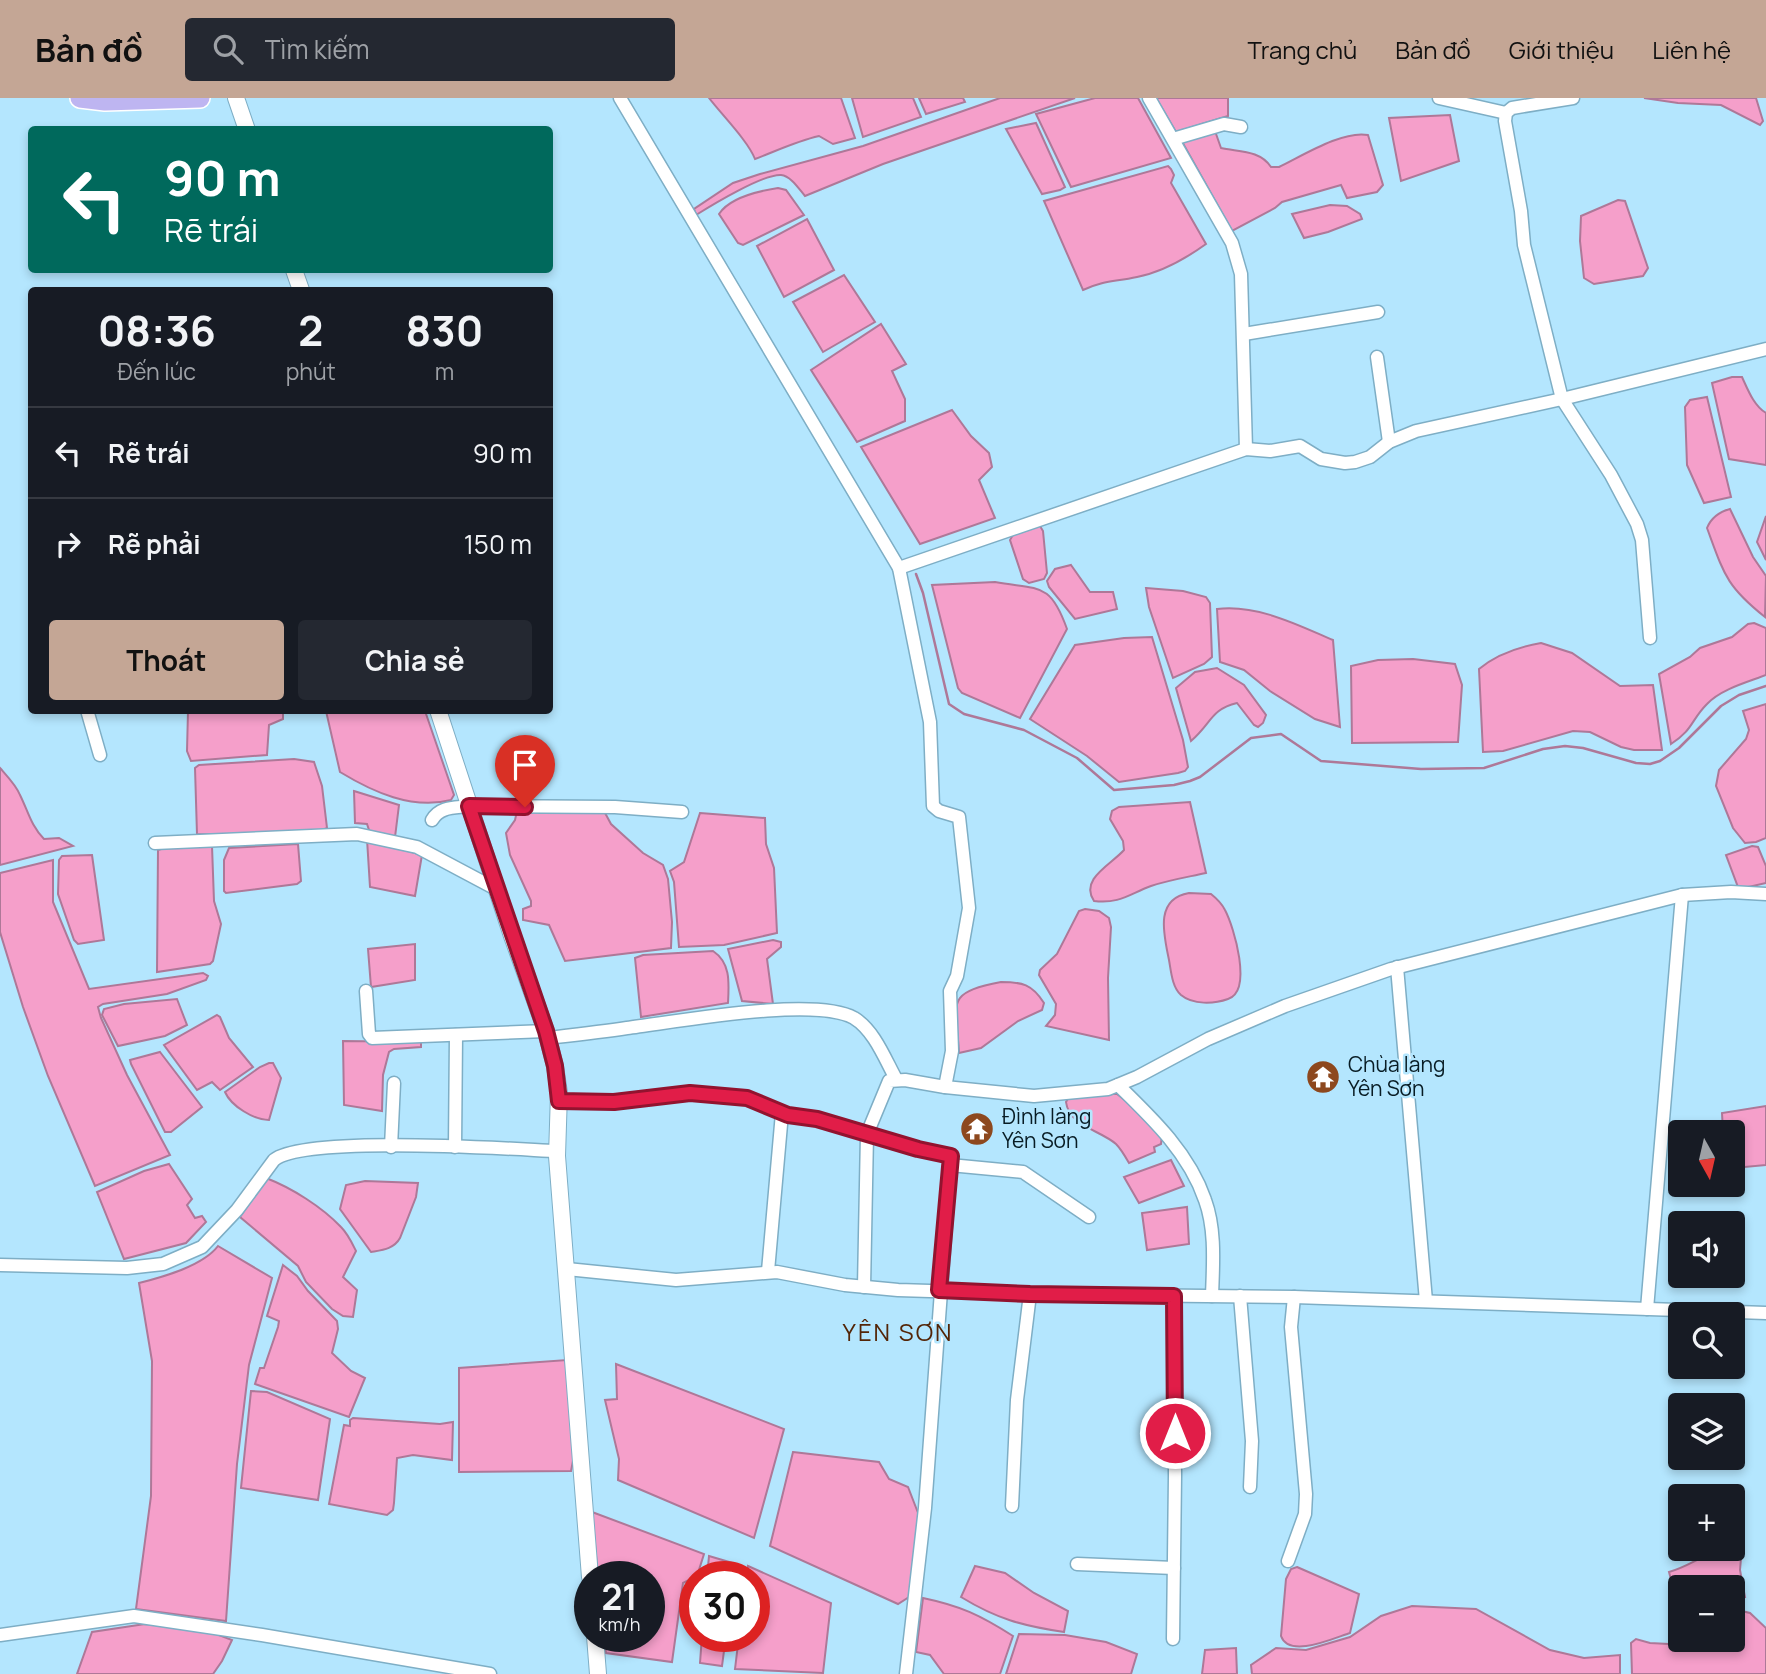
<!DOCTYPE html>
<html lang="vi">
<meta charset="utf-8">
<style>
:root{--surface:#171b24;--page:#242831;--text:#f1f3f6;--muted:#9ea1a6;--line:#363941;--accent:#c4a695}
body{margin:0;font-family:Manrope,sans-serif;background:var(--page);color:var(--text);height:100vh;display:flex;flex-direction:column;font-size:26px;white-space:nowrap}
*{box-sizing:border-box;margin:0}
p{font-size:23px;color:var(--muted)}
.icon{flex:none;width:38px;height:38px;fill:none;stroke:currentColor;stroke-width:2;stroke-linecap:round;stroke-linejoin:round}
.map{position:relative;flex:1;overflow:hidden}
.sheet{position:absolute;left:28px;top:189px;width:525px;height:427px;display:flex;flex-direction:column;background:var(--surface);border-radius:7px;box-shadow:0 4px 10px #0003}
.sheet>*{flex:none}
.hud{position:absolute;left:28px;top:28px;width:525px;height:147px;border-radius:7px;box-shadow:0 4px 10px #0003;background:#00695c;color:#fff;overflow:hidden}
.needle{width:46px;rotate:172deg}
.controls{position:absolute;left:1668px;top:1022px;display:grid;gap:14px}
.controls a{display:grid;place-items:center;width:77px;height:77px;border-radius:7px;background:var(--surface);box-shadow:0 4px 10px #0003;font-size:35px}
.speed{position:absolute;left:574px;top:1463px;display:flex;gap:14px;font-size:35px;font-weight:700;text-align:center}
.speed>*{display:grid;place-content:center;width:91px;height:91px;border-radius:50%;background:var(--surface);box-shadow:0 4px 10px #0003;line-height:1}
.speed small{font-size:18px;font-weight:400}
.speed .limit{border:10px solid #d22;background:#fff;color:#111}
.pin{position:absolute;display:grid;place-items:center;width:60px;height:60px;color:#fff;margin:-72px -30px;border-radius:50% 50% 50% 0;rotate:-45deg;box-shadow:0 0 7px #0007}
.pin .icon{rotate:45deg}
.me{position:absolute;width:77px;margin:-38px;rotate:0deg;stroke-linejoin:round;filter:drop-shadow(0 0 5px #0008)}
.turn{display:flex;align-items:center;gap:24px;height:147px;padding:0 21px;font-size:32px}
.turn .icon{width:91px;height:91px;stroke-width:2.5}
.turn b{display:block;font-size:49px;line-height:60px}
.eta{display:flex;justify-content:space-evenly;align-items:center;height:119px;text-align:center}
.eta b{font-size:42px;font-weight:700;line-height:49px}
.cta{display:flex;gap:14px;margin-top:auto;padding:14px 21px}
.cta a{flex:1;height:80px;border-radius:7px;background:var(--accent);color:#111;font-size:28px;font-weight:700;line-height:80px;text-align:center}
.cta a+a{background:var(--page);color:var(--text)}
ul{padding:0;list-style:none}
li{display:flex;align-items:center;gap:21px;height:91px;padding:0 21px;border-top:2px solid var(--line)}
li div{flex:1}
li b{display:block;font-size:26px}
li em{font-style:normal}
header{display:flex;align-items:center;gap:42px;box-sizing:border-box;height:98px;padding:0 35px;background:var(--accent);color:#111}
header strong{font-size:33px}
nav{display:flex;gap:38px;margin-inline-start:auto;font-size:24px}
.search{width:490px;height:63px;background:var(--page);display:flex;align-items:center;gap:18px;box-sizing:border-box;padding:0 24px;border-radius:7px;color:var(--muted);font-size:26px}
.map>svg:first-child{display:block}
.water{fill:#f59fca;stroke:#ae7898;stroke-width:2}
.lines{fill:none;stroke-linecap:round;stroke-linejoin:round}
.stream{stroke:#ae7898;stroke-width:2.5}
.minor-casing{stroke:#7eaec5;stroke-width:15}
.tertiary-casing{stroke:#7eaec5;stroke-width:18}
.primary-casing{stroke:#fff;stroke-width:22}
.minor{stroke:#fff;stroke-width:12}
.tertiary{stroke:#fff;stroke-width:16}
.primary{stroke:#beb5f1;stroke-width:19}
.route-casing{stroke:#92132f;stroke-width:18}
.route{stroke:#e11d48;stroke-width:12}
.labels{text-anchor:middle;stroke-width:5;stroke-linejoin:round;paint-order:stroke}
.poi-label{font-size:21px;fill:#081c24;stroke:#b4e6fe;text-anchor:start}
.quarter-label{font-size:24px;letter-spacing:2px;fill:#532507;stroke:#b4e6fe}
</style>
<header>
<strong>Bản đồ</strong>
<div class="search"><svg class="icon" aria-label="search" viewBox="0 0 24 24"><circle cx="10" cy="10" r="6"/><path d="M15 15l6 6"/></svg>Tìm kiếm</div>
<nav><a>Trang chủ</a><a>Bản đồ</a><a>Giới thiệu</a><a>Liên hệ</a></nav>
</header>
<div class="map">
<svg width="1766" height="1576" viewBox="0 0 1766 1576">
<rect width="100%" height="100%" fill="#b4e6fe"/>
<g class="water">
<path d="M709,0H841L855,40L833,46L819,38C797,43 776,53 755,61C748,43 722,17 709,0Z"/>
<path d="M852,0H913L921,19L863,39Z"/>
<path d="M919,0H963L965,4L926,16Z"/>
<path d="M1000,0H1075L883,66L805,98C799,91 791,78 781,77C763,76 712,107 696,117L694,111L733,85L760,76L863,48Z"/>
<path d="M1095,0H1138L1171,60L1071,89L1036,16Z"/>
<path d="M1156,0H1228V18L1176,34Z"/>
<path d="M1644,0H1756L1763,23L1760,27L1721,7L1678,5Z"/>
<path d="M1450,17L1459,63L1401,83L1389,20Z"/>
<path d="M1036,25L1065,89L1060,92L1042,96L1006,31Z"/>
<path d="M1215,33L1221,50C1239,54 1260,52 1271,69H1279C1302,58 1343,32 1368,37L1383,87L1377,94L1347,100L1341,87L1282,104L1275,110L1232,133L1180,40Z"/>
<path d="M1168,68L1171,71L1174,77L1171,85L1206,146C1185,161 1163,174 1137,179C1114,184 1105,182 1083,192L1044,103Z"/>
<path d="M778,90L786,92L804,117L743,147L738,145L719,116C730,99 759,93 778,90Z"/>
<path d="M1618,102L1625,103L1648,170L1643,178L1594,186L1584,180L1580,143L1581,118Z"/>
<path d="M1330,107L1347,108L1360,116L1362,121L1328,134L1304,140L1292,116Z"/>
<path d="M807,121L834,172L784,199L757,148Z"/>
<path d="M844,177L875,224L823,254L793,204Z"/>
<path d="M881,226L906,266L892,273L905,301V323L857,344L811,272Z"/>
<path d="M1732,279H1742C1748,292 1754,308 1766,315V367L1729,361L1712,285Z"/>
<path d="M1707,299L1731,399L1704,405L1687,367L1685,309L1690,302Z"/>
<path d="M952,312L971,338L989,355L992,369L979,382L995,420L920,446L861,349Z"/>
<path d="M1730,411L1753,459L1766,478L1765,519C1726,488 1724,476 1707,430C1711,420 1719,414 1730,411Z"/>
<path d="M1766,418V462L1757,444Z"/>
<path d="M1036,428H1040L1043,433L1047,475L1044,481L1029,485L1023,481L1010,442L1014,435Z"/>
<path d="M1071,467L1090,494H1113L1117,511L1075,521L1049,489L1047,483L1055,471Z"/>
<path d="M995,484C1039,492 1050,483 1067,531L1020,620L962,595L958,590L932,487Z"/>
<path d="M1146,490L1183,493L1206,499L1210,505L1212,559L1204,566L1173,580L1149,509Z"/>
<path d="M1217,511C1257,506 1298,527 1333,542L1340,629L1315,621L1270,593L1244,572L1220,564Z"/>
<path d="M1754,525L1766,530V577C1748,584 1721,591 1707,606C1691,622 1693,632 1671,646L1659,576L1690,559L1700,550L1732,539L1748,526Z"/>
<path d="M1152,539L1183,642L1188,669L1185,673L1178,675L1119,684L1087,658L1030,621L1075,547L1124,540Z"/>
<path d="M1541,545L1572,555L1620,588L1653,587L1662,652H1634L1621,649L1590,634L1573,633L1503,653L1483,654L1479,571C1497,556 1518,549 1541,545Z"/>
<path d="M1413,561L1455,566L1462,587L1458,644L1352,645L1351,568L1378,562Z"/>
<path d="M1217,570L1244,587L1266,617L1263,625L1258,629L1254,627L1237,605C1211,611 1211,626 1191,643L1176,590L1195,574Z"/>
<path d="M1766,606V740L1756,744L1745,745L1733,730L1716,688L1719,672L1746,641L1749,632L1743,613Z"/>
<path d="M188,613H283V621L269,627L267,657L191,663L187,653Z"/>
<path d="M326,613H425L454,697L451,702C412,712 373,694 340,674Z"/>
<path d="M294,661L314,664L322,688L327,730L318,734L249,737L197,736L195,670L199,667Z"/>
<path d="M0,670C7,678 16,687 20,697C28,713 31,728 44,741L59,740L73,748L0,767Z"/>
<path d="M354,693L399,707L395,739L370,735L367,726L355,725Z"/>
<path d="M1190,704L1206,775C1188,779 1169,782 1151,788C1129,796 1120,806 1094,803C1079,781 1112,766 1124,752L1123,743L1110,721L1112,713L1119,709Z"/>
<path d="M517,713H604L611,726L643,755L663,767L668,781L672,824L671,850L565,863L549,827L523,822V811L531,808V803L510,757L506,735L515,722Z"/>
<path d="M700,715L765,720L766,746L774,770L777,835L724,847L679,849L674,784L670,773L684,764Z"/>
<path d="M367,741L422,757L415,798L370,789Z"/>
<path d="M298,746L301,783L297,786L226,795L224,793V762L229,750Z"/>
<path d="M212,748L214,803L221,826L213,863L210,866L157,874L158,752L168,749Z"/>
<path d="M1752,748L1758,749L1766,768V785L1744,790L1738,789L1726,757Z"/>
<path d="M92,757L104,842L78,846L74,842L58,796L59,762L62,758Z"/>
<path d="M53,762V804L89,891L203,875L208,878L206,882L167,896L103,906L98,909L101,920L127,977L170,1057L95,1088L48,978L23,909L0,834V775Z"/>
<path d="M1189,795L1211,796C1216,800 1222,806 1225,812C1234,829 1253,893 1228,901C1214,906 1193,907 1181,897C1172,889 1171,873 1169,862C1164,837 1154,801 1189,795Z"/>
<path d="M1085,811L1099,813L1109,820L1111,829L1108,880L1109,942L1046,928L1055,917L1056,906L1039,877L1040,872L1057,856L1079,813Z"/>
<path d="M773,842L781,844V849L767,861L773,906L742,903L728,851Z"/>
<path d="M415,846V882L371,889L368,851Z"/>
<path d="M713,853C731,865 729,885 728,905L641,919L635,860L643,857Z"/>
<path d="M1001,884C1022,884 1032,886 1044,905L1042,912L1018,923L981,950L959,955C956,904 944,895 1001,884Z"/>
<path d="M177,901L187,927L165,938L118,948L102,917L104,911L124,906Z"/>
<path d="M217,917L220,919L229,940L253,969L220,992L212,984L197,992L164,947Z"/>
<path d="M343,943L421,944V949L394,951L389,954L383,977L382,1013L344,1007Z"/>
<path d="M160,954L202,1009L171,1034H165L131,966L130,962Z"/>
<path d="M269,965H273L281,980L269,1022C254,1022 231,1008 225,994L260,969Z"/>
<path d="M1088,995L1117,996L1130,1006L1162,1037L1161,1046L1154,1049L1155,1054L1129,1065C1125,1058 1121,1051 1116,1046C1100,1032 1069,1028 1066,1004L1069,999Z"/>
<path d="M1766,1008V1067L1734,1070L1732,1034H1723L1722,1015Z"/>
<path d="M1171,1062L1184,1088L1139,1105L1124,1079Z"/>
<path d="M169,1066L192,1101L187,1107L195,1120L202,1118L206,1124L186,1145L124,1161L97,1094L144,1073Z"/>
<path d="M266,1080C292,1090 322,1109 341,1129C348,1136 352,1145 356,1153L343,1179L357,1192L353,1219L343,1218L332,1211L306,1184L298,1168L240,1119Z"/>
<path d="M365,1083L418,1085L416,1099L400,1140C394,1151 382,1152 371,1154L340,1111L346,1087Z"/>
<path d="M1187,1109L1189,1146L1147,1152L1142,1115Z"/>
<path d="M218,1148L272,1180L249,1267L237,1366L226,1523L136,1511L151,1398L152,1263L139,1185C163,1179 203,1168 218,1148Z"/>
<path d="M283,1167L297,1178L308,1193L337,1223L338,1231L332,1255L351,1273L365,1280L349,1319L255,1286L260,1270H264L278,1229L279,1223L267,1218Z"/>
<path d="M567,1262L574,1358L571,1373L459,1374V1270Z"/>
<path d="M616,1266L784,1331L754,1440L618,1382L619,1361L605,1302L617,1301Z"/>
<path d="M251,1293L267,1294L330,1321L318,1402L241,1390Z"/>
<path d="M353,1320L440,1326L453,1324L452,1362L413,1357L397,1360L394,1405L393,1412L387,1417L329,1406L344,1327L350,1328V1322Z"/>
<path d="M793,1354L879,1364L889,1381L908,1389L920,1420L909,1499L898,1506L770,1448Z"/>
<path d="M592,1414L704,1456L697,1478L683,1485L672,1564L606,1555L604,1538H649V1479H598Z"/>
<path d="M1738,1429L1743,1437L1740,1472L1745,1499L1733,1500L1732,1489H1680V1508H1678L1669,1474C1692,1468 1709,1451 1732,1451L1733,1432Z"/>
<path d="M709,1458L736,1466L734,1479H707Z"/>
<path d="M748,1468L831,1505L823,1575L735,1571L739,1538H754V1479H747Z"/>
<path d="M975,1468L1005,1475L1034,1495L1068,1513L1064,1534C1023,1528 997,1521 961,1499Z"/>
<path d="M1297,1469L1359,1496L1350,1535C1334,1540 1289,1561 1281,1538L1286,1481L1291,1471Z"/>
<path d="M923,1500C961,1508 980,1517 1013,1538L1000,1576H944L930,1557L916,1554Z"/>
<path d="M1412,1508L1476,1511L1550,1552L1584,1560L1620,1557V1576H1252L1251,1567L1276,1550L1306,1552L1350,1539L1381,1518Z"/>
<path d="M1733,1511L1750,1515L1766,1530V1576H1632L1631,1545L1636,1541L1650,1545L1669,1546L1680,1542H1732Z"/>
<path d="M145,1526L198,1529L232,1542L222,1563L213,1576H77L92,1534Z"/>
<path d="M1019,1536L1065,1537L1106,1544L1137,1556L1131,1576H1006Z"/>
<path d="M702,1538H726L722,1568L700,1565Z"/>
<path d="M1236,1550L1237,1576H1202L1205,1552Z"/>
</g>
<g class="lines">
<path class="stream" d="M916,476L923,495L949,606L964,616L1024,632L1077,660L1114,692L1174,687L1190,683L1200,679L1251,640L1281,636L1321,663L1421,671L1484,670L1543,651L1565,648L1583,650L1636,665L1650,666L1660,663L1679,650L1721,608L1739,597L1766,588"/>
<g class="minor-casing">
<g id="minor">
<path d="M620,0L899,470L930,624L933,708L939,713L959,719L969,810L957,878L950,893L952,953L945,989"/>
<path d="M1149,0L1232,145L1241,176L1246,351"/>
<path d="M1439,0L1506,15"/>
<path d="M1573,0L1512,10L1506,15L1505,23L1521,113L1524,147L1562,301L1611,377L1637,426L1642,442L1650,540"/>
<path d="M1173,41L1224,26L1241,29"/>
<path d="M1244,236L1378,214"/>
<path d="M1377,259L1389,344"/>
<path d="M899,470L1246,351L1270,353L1300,348L1321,361L1345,365L1355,364L1370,359L1389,344L1416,333L1562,301L1766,251"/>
<path d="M87,612L100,657"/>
<path d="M432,722C440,708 455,710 469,708L615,709L682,714"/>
<path d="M155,745L357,736L417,749L496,791"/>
<path d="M1397,869L1426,1203"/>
<path d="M366,893L369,936L372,940L546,933"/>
<path d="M548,940C574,937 601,934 627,930C676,924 814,898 854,920C874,932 885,961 896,981"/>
<path d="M1118,987C1152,1020 1189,1055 1205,1102C1216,1132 1213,1167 1212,1198"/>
<path d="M559,1003L614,1004L690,995L747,1000L788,1017L817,1021L918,1051L952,1058"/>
<path d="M391,1049L394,985"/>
<path d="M455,1049L456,937"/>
<path d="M950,1067L1023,1074L1089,1119"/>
<path d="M0,1167L127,1170L163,1166L202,1149L237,1112L274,1062C305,1037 509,1051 557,1053"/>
<path d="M567,1171L676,1182L777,1174L845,1187L898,1192L1030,1196L1294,1199L1766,1215"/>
<path d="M768,1173L782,1015"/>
<path d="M864,1189L867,1036L889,983L905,982L945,989L1034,998L1108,991L1137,979L1208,941L1285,908L1391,871L1682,797L1731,794L1766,796"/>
<path d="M1240,1198L1252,1343L1250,1389"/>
<path d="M1647,1211L1682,797"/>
<path d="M1012,1408L1017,1302L1030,1196"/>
<path d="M1288,1463L1305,1416L1306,1396L1291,1229L1294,1199"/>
<path d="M1077,1466L1174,1470"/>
<path d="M0,1537L134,1518L262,1537L490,1576"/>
<path d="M1173,1541L1175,1378L1174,1198"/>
<path d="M906,1576L925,1410L951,1058"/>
</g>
</g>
<g class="tertiary-casing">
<g id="tertiary">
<path d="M236,0L247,32"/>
<path d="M294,172L301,192"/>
<path d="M438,612L512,838L546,933L555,968L559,995L557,1058L590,1479"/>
<path d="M595,1538L598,1576"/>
</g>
</g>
<g class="primary-casing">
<path id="primary" d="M80,0L105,3L200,0"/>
</g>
<use href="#minor" class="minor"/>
<use href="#tertiary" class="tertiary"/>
<use href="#primary" class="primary"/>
</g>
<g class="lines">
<g class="route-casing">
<path id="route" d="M525,709L469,708L546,933L555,968L559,1003L614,1004L690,995L747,1000L788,1017L817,1021L918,1051L951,1058L939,1192L1030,1196L1174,1198L1175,1335"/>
</g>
<use href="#route" class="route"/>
</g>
<defs>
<g id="temple-disc" transform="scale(1.75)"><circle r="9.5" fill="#8d481e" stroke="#b4e6fe"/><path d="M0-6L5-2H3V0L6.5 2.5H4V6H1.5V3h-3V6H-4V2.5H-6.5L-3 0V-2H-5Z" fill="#fff"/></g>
</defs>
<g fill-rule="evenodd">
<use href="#temple-disc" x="1323" y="979"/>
<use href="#temple-disc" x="977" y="1031"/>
</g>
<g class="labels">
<g class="poi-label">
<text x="1348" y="974">Chùa làng<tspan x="1348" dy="24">Yên Sơn</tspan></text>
<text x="1002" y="1026">Đình làng<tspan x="1002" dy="24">Yên Sơn</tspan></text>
</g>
<g class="quarter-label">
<text x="898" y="1243">YÊN SƠN</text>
</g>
</g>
</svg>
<div class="controls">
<a><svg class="needle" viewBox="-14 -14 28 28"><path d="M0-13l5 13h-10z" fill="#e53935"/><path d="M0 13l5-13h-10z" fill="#9ea1a6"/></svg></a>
<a><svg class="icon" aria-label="sound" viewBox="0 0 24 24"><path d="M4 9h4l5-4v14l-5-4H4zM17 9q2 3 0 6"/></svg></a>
<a><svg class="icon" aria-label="search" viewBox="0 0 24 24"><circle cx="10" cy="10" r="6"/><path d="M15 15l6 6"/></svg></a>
<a><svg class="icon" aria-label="layers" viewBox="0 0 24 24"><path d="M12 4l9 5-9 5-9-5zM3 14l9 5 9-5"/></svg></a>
<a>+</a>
<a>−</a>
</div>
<div class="speed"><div>21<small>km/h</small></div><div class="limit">30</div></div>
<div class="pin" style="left:525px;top:709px;background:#d93025"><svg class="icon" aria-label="arrive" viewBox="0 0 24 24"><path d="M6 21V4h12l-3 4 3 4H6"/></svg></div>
<svg class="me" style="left:1175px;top:1335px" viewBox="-20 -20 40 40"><circle r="17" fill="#e11d48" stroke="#fff" stroke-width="3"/><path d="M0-11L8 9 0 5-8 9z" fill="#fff"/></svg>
<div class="hud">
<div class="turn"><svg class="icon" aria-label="left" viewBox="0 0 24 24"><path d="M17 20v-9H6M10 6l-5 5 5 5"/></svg><div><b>90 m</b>Rẽ trái</div></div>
</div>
<section class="sheet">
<div class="eta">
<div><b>08:36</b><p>Đến lúc</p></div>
<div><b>2</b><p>phút</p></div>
<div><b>830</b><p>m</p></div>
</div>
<ul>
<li><svg class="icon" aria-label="left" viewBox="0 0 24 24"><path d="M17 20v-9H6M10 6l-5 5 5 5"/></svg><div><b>Rẽ trái</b></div><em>90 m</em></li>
<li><svg class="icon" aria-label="right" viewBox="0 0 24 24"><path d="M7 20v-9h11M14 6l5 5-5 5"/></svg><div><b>Rẽ phải</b></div><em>150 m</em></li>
</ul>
<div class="cta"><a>Thoát</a><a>Chia sẻ</a></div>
</section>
</div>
